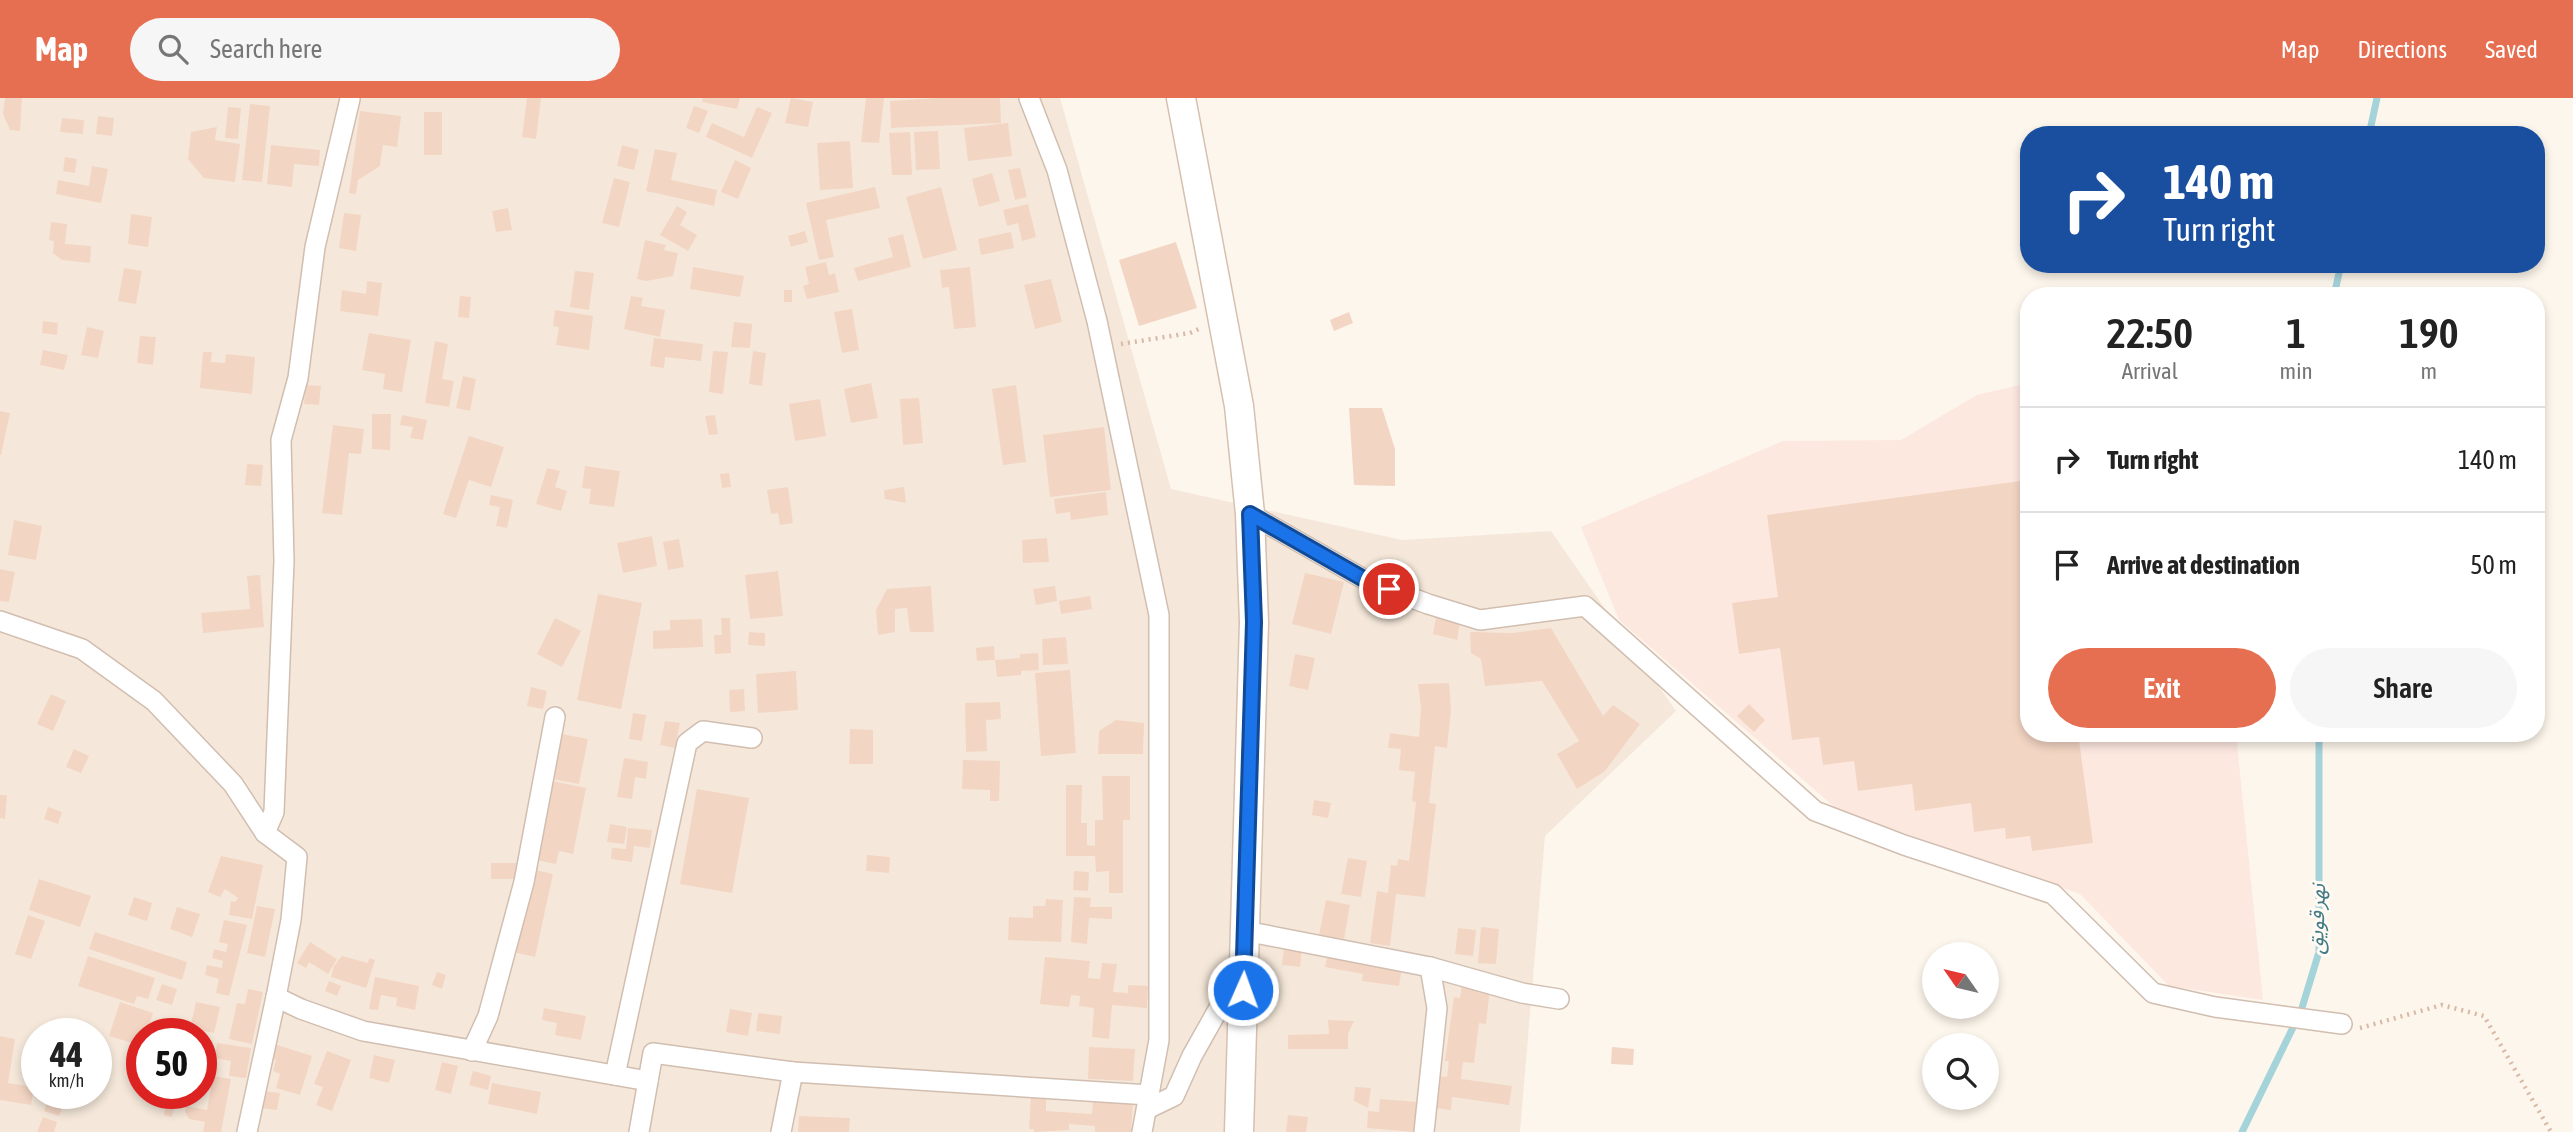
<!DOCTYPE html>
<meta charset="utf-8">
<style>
:root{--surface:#fff;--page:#f6f6f6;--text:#222;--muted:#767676;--line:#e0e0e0;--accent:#e76f51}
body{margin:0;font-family:"Asap Condensed","Noto Sans Arabic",sans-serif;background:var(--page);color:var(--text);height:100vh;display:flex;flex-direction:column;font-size:26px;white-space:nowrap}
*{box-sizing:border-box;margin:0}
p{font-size:23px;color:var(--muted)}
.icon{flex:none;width:38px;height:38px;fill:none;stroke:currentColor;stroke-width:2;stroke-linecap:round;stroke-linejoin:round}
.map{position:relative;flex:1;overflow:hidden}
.panel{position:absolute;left:2020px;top:189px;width:525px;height:455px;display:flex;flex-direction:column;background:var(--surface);border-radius:28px;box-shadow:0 4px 10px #0003}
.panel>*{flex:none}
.guide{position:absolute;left:2020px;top:28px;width:525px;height:147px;border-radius:28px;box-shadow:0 4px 10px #0003;background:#1a4fa0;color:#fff;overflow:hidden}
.needle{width:46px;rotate:304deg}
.fabs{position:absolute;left:1922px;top:844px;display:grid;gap:14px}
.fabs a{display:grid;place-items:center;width:77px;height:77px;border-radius:50%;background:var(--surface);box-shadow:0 4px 10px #0003;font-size:35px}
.speed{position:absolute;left:21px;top:920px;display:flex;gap:14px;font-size:35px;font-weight:700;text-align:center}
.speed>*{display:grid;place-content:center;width:91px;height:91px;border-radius:50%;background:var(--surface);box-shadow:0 4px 10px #0003;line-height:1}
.speed small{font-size:18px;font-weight:400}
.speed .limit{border:10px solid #d22;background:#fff;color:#111}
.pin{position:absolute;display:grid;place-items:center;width:60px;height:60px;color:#fff;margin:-30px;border:4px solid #fff;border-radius:50%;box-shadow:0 2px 7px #0007}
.me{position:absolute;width:77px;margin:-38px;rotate:2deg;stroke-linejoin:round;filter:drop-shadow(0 0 5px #0008)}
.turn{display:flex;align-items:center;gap:24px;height:147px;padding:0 28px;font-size:32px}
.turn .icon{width:91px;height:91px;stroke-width:2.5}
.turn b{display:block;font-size:49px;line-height:60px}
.eta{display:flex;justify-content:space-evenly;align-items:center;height:119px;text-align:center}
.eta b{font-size:42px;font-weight:600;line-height:49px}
.primary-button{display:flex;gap:14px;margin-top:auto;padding:14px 28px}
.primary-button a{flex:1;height:80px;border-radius:42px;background:var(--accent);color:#fff;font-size:28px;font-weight:600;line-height:80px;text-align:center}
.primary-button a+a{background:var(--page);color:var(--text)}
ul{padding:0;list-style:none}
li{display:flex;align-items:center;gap:21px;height:105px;padding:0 28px;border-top:2px solid var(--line)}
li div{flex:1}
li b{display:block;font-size:26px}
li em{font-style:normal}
header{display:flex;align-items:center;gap:42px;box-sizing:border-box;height:98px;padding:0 35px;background:var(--accent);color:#fff}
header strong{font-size:33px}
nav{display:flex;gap:38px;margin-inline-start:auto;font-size:24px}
.search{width:490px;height:63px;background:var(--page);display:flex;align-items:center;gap:18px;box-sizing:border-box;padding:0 24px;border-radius:38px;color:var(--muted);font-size:26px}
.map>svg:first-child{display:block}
.residential{fill:#f5e8da;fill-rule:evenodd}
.commercial{fill:#fde8e0}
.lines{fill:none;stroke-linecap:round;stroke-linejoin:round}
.stream{stroke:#a5d3da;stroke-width:7}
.building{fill:#f3d5c3}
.street-casing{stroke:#d1beb0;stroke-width:22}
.secondary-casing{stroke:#d6c0b0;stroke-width:31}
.path{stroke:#d9b8a5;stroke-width:4.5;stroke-dasharray:2 5;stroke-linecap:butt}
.street{stroke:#fff;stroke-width:19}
.secondary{stroke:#fff;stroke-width:28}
.route-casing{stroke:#114b97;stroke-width:18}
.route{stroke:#1a73e8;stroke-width:12}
.labels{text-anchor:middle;stroke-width:6;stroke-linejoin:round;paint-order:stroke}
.water-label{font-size:21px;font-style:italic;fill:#437c86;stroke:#fffaf3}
</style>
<header>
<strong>Map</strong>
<div class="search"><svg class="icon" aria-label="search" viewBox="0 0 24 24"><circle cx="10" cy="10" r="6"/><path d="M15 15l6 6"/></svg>Search here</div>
<nav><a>Map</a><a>Directions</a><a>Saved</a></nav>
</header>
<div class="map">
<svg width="2573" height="1034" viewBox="0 0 2573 1034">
<rect width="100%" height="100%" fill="#fdf6ec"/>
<path class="residential" d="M0,0H1060L1171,391L1402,442L1551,433L1676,613L1545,738L1520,1034H0ZM37,936H96V996H37ZM142,936H201V996H142Z"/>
<path class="commercial" d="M2028,285V635H2236L2263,902L2169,888L2080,796L1838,712L1619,522L1581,429L1783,343L1901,342L1977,297Z"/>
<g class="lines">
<g class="stream">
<path d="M2369,37L2377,0"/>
<path d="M2334,198L2341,166"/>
<path d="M2242,1034L2301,913L2319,854V635"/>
</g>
</g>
<g class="building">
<path d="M5,0H22L20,33L10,32L3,16Z"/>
<path d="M527,0H541L536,41L522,39Z"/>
<path d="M703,0H740L737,11L702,4Z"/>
<path d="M791,0L813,4L808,29L785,25Z"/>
<path d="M866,0H884L879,45L861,44Z"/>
<path d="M938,0H1000L1001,25L891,30L890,3Z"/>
<path d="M250,6L270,8L262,84L242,82Z"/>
<path d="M694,8L708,13L699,35L686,30Z"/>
<path d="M228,9L241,10L238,41L225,40Z"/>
<path d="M757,9L772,15L752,60L706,39L712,25L744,39Z"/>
<path d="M360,13L401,18L397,49L383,47L380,68L358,82L356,96L349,95Z"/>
<rect x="424" y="14" width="18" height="43"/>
<path d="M98,18L114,20L112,38L96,36Z"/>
<path d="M62,20L84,22L83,36L60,34Z"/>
<path d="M1008,25L1012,58L968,63L964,30Z"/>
<path d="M217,29L215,42L240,46L235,84L204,80L188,61L191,34Z"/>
<path d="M938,33L940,71L916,72L914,34Z"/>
<path d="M910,34L912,77H892L889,35Z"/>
<path d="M850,43L853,90L820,92L817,45Z"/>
<path d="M271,47L320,52L319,68L294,66L292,89L267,86Z"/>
<path d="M622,47L639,52L634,72L617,68Z"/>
<path d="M655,51L677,55L671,82L717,92L714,108L646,93Z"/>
<path d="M65,59L77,61L75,75L63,73Z"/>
<path d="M735,62L751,70L738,101L721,94Z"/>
<path d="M92,68L108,71L101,105L56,96L58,82L89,88Z"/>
<path d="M1020,70L1027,99L1015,102L1008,72Z"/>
<path d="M992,75L1000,103L979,109L972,81Z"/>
<path d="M614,80L630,84L619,129L602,125Z"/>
<path d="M875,89L880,110L826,122L834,159L819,162L806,105Z"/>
<path d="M941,89L957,152L923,161L906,99Z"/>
<path d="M1028,106L1036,139L1022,143L1018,125L1007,128L1003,112Z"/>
<path d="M677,108L687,114L680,127L697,137L688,153L660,137Z"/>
<path d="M508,110L512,132L496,134L492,113Z"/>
<path d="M344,115L361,117L356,153L339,150Z"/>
<path d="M131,116L152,119L148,149L128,146Z"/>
<path d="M51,124L67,126L65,146L91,148L90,165L62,162L53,155L54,143L49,142Z"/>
<path d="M805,133L808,144L791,149L788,138Z"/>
<path d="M1011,134L1014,150L981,157L978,141Z"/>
<path d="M903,136L911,169L858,183L854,170L893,159L888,140Z"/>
<path d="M645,142L666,147L664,152L678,155L673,178L646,183L637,181Z"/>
<path d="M1176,144L1197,210L1139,228L1119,162Z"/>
<path d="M826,164L829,177L835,175L839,194L807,201L803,188L809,186L805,169Z"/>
<path d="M693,169L744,178L740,199L690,191Z"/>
<path d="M970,169L976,229L954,231L949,189L942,190L940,172Z"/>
<path d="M124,170L142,173L136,206L118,203Z"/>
<path d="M575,173L594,175L589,212L570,209Z"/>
<path d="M1051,181L1062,224L1035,231L1024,187Z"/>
<path d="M367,183L382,185L378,218L340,213L342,192L366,196Z"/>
<rect x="784" y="192" width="8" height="12"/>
<path d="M460,198L471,199L469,220L458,219Z"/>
<path d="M631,198L643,200L641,208L665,212L660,239L624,231Z"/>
<path d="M852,211L859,252L842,255L834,214Z"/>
<path d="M555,212L593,218L589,252L556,247L559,229L553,228Z"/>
<path d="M1349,214L1353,225L1334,233L1330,222Z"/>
<path d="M43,223L58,225L57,237L42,235Z"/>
<path d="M734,224L752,226L750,250L731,249Z"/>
<path d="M87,229L104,233L98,260L81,257Z"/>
<path d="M369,235L411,242L402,294L383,291L385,276L362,272Z"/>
<path d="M140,238L156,239L153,267L137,265Z"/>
<path d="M654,240L703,246L701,263L665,259L664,270L650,268Z"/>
<path d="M435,243L448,246L442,281L454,283L449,309L425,305Z"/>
<path d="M43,252L68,257L64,272L40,267Z"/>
<path d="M713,253L728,254L723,296L709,294Z"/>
<path d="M753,253L766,255L762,288L749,286Z"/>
<path d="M203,254H212L211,264L225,265L226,256L255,259L252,296L200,290Z"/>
<path d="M463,278L476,281L470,313L456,310Z"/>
<path d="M871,285L878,320L851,325L844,291Z"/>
<path d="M306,287L321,288L319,307L304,306Z"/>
<path d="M1016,287L1026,364L1003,367L992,291Z"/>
<path d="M919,300L923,345L903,347L900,301Z"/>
<path d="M820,301L826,338L795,343L789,306Z"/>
<path d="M1349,310H1382L1395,351V388L1354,387Z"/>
<path d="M0,313L10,315L1,357H0Z"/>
<path d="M372,316H391L390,352L372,351Z"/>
<path d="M402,317L427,322L423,342L410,340L413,329L400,327Z"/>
<path d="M715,317L718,336L709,337L705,318Z"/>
<path d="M333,327L364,331L361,356L349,355L342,417L322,415Z"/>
<path d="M1104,329L1111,392L1050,399L1043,337Z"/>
<path d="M469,338L504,349L491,389L469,382L456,420L443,416Z"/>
<path d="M247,366L263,367L261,388L245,387Z"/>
<path d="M585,368L620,373L614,409L589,406L591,391L582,390Z"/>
<path d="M547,370L560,373L555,389L567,393L561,413L536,406Z"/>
<path d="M729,375L731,389L722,390L720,376Z"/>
<path d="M2028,382V635H2078L2093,745L2032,753L2030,738L2006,741L2005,730L1974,734L1971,705L1915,713L1912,686L1858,693L1854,663L1823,667L1819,639L1792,642L1780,550L1739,556L1732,505L1778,499L1767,417Z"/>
<path d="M788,389L793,425L780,427L778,415L771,416L767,392Z"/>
<path d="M904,389L906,405L885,401L884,392Z"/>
<path d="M1106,394L1108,417L1071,422L1070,414L1056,416L1054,401Z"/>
<path d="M491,397L513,402L507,430L496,428L500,409L489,407Z"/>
<path d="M14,422L42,428L36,462L8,457Z"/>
<path d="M652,438L657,468L623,475L617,445Z"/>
<path d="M1047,440L1049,464L1023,465L1022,442Z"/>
<path d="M679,441L684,469L668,472L663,444Z"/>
<path d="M0,471L15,474L9,504L0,503Z"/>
<path d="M778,473L783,518L750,521L745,477Z"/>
<path d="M1305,475L1344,484L1331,536L1292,526Z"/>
<path d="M260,477L264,529L203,535L201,515L250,511L247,478Z"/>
<path d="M931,488L934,534H910L907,510L895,511V534L878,537L876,512L887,491Z"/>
<path d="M1055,488L1057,503L1036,507L1033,491Z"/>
<path d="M598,496L642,505L621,611L577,602Z"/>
<path d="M1090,498L1092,511L1061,516L1059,503Z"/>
<path d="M1436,519L1460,525L1457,542L1433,536Z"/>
<path d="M555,520L581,533L562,569L537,556Z"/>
<path d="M721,520H730L731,555L715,556L714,537H722Z"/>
<path d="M702,521L703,549L653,551V533L670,532V522Z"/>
<path d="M1551,530L1603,618L1613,607L1640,626L1605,673L1577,691L1557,656L1579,643L1542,583L1485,588L1481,561L1471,555L1470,534L1512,535Z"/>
<path d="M749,534L765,535V548L748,547Z"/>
<path d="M1066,539L1068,566L1043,567L1042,541Z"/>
<path d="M994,548L995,562L977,563L976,550Z"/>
<path d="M1038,555L1039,572L1021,573V577L997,579L995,562L1020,560V556Z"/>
<path d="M1295,556L1315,560L1308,592L1289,588Z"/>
<path d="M1070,572L1076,655L1041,658L1035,575Z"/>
<path d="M796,573L798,612L758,615L756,576Z"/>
<path d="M1449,585L1451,612L1447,650L1435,648L1429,705L1436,706L1425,799L1396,796L1390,848L1370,845L1377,793L1388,795L1391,767L1397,768L1398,761L1409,763L1416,704L1412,703L1415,674L1399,672L1401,651L1388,650L1390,635L1419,639L1421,610L1418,586Z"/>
<path d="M531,589L547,593L543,611L527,608Z"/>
<path d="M744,591L745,613L730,614L729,592Z"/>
<path d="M51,596L66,603L53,633L37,626Z"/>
<path d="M1000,604L1001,621L986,622L987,653L966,654L965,605Z"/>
<path d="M1749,606L1765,622L1754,634L1737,618Z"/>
<path d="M633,615L646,617L642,643L629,641Z"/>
<path d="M1116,622L1144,625L1143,656H1098L1099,633Z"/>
<path d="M665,623L680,625L675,650L660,647Z"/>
<path d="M850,631L873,632V666H849Z"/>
<path d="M562,636L588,641L579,686L553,681Z"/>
<path d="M74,651L89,658L81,675L66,669Z"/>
<path d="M624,660L648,664L646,681L635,679L632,701L617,699Z"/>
<path d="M963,662L1000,663L999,703H990V692L962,691Z"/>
<path d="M1102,678H1130V722H1123V795H1109V773L1096,774L1095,758H1066V687H1082L1081,725H1087V747L1095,748V722H1103Z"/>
<path d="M552,683L586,690L573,756L559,753L556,766L536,762Z"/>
<path d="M697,691L749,700L732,795L680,786Z"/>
<path d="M0,697H7L5,721L0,720Z"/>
<path d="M1314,702L1331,705L1328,720L1312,717Z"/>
<path d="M48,709L62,714L58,726L44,721Z"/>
<path d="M610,726L627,729L624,746L607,744Z"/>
<path d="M628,730L652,732L650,750L634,748L632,764L611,761L612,750L626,751Z"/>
<path d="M867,757L890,759L889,775L866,773Z"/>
<path d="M221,758L263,767L252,821L229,817L231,803L235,804L238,800L225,791L220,799L208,794Z"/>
<path d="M1348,760L1367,763L1361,799L1341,796Z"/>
<path d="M491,765H516L515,781H491Z"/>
<path d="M531,771L553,776L535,859L513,854Z"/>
<path d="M1074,773L1089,774L1088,793L1073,792Z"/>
<path d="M39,781L91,798L80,829L29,812Z"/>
<path d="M134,799L152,805L147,823L128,817Z"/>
<path d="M1074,799L1091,800L1090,809H1112V821L1089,820L1087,846L1071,844Z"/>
<path d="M1046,801L1063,802L1061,844L1008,842L1009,819L1033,820V808H1045Z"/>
<path d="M1326,802L1350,807L1344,841L1319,837Z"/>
<path d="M257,808L275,811L265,859L247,855Z"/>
<path d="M177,809L200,816L192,839L170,831Z"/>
<path d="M28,817L45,823L31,861L15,856Z"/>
<path d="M224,822L247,827L229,898L216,895L219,881L205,877L207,867L222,870L223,863L212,860L214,851L226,854L228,846L219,844Z"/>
<path d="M1481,829L1499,831L1496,866L1478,865Z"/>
<path d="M1458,830L1476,832L1473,858L1455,856Z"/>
<path d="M95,834L187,864L182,882L89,851Z"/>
<path d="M310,844L337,861L328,876L309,864L306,870L297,865Z"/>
<path d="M1284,848L1302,850L1300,869L1282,867Z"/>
<path d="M1328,856L1402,869L1399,888L1362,883L1363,876L1325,869Z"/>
<path d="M88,858L155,880L148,901L137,898L134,906L78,888Z"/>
<path d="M342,858L368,865L369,860L375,862L366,890L331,879L334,868Z"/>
<path d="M1045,859L1090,863L1088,880L1100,881L1102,865L1117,866L1113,894L1128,895V887L1148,888L1147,910L1112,907L1109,941L1092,939L1094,910L1079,908L1080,898L1071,897L1069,909L1040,906Z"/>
<path d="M437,874L446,877L442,891L432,887Z"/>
<path d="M375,879L419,888L415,912L396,908L397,900L381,897L378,912L369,911Z"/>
<path d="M329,883L341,888L337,898L325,893Z"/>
<path d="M162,886L177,891L172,907L156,902Z"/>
<path d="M1462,886L1490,890L1486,926L1479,925L1474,965L1463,964L1461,981L1512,988L1509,1007L1452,999L1451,1012L1435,1010L1440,978L1447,979L1449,963H1445L1454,899L1460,900Z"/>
<path d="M248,891L263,894L252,946L229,941L237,905L245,906Z"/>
<path d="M120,904L153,915L146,936H142V948L109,938Z"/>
<path d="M196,904L220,909L214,935L190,930Z"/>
<path d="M544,910L586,918L581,942L555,937L557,925L542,922Z"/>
<path d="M730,911L752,915L748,938L726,934Z"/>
<path d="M758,915L782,918L780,936L756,933Z"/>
<path d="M1328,922L1354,923L1348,936V951H1288V937L1329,936Z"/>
<path d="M0,938L15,941L8,985L34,989L31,1007L0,1002Z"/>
<path d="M217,945L251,950L246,980L229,978L231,963L215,960Z"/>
<path d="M274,946L312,958L300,997L276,990L280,976L273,973L276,962L269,960Z"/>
<path d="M1089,949L1135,951L1133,983L1088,981Z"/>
<path d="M1612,949L1634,951L1633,967L1611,966Z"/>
<path d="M327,953L351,962L332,1013L316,1007L323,989L314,986Z"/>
<path d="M374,957L395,962L389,985L369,980Z"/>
<path d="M442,964L458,968L451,996L435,992Z"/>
<path d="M473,973L491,978L488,992L469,987Z"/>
<path d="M213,978L231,981L221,1034H203L205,1024L189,1021L185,1014L186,1008L207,1012Z"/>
<path d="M492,985L541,994L537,1016L488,1006Z"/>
<path d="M1355,989L1371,990L1368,1010L1354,1003Z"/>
<path d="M264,993L280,995L277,1012L261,1010Z"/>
<path d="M70,996H88L86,1004L69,1000Z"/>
<path d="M1031,999L1046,1000V1013L1092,1016L1093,1001L1133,1004L1131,1034H1095V1028L1069,1026V1032L1034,1034V1031H1029Z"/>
<path d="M48,1001L64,1006L59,1018L44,1013Z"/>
<path d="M1380,1001L1418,1004L1415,1034L1367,1030L1368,1013L1379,1014Z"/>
<path d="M167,1003L175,1005L172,1019L164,1017Z"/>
<path d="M1288,1017L1308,1019L1306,1034H1286Z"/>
<path d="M799,1018L850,1020L849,1034H798Z"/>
<path d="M43,1019L57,1024L54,1034H37Z"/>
</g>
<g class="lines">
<g class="street-casing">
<g id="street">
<path d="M1029,0L1057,72L1097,223L1159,517V942L1142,1034"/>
<path d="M1250,416L1369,484L1428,506L1480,522L1585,508L1815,713L1904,747L2053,796L2153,895L2215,909L2342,926"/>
<path d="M0,523L82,551L154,603L233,686L265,735L297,759L291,822L276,899L301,911L363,933L648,983"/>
<path d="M265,735L274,714L284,463L281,342L298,280L315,149L350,1"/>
<path d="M1245,833L1430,869L1522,895L1559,901"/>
<path d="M472,953L488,918L524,784L555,619"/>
<path d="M615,977L687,645L703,633L752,640"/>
<path d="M1147,1011L1174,998L1192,958L1224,901L1243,892"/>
<path d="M247,1034L276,899"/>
<path d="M639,1034L653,955L793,974L1149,997"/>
<path d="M781,1034L793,974"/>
<path d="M1424,1034L1437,910L1430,869"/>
</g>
</g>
<g class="secondary-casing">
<path id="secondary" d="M1181,0L1239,308L1250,416L1254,524L1239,1034"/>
</g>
<g class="path">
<path d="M1121,246L1190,235L1201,230"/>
<path d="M2360,930L2442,907L2484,918L2551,1034"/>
</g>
<use href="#street" class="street"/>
<use href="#secondary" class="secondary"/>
</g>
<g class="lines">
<g class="route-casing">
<path id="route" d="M1243,892L1254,524L1250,416L1369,484L1389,491"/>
</g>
<use href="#route" class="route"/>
</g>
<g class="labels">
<g class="water-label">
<text transform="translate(2317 821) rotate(-88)" y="7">نهر قويق</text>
</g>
</g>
</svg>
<div class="fabs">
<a><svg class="needle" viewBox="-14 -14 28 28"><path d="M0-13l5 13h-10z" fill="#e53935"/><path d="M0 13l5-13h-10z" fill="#767676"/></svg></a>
<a><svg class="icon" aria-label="search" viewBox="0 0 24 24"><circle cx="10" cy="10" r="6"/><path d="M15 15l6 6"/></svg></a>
</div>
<div class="speed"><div>44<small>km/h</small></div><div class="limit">50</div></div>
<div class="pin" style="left:1389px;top:491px;background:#d93025"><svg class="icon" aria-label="arrive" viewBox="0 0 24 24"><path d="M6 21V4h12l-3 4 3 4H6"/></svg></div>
<svg class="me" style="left:1243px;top:892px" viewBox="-20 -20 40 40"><circle r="17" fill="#1a73e8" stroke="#fff" stroke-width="3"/><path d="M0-11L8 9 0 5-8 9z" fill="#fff"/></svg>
<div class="guide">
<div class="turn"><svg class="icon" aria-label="right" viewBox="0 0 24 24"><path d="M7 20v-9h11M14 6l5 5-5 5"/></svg><div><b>140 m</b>Turn right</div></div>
</div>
<section class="panel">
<div class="eta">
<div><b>22:50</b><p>Arrival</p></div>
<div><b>1</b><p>min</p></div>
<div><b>190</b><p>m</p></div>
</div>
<ul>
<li><svg class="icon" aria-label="right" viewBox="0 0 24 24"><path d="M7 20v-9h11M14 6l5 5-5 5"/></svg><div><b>Turn right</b></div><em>140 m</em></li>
<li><svg class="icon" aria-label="arrive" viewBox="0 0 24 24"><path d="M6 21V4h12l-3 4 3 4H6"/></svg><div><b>Arrive at destination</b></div><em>50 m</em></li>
</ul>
<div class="primary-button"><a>Exit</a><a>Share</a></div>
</section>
</div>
